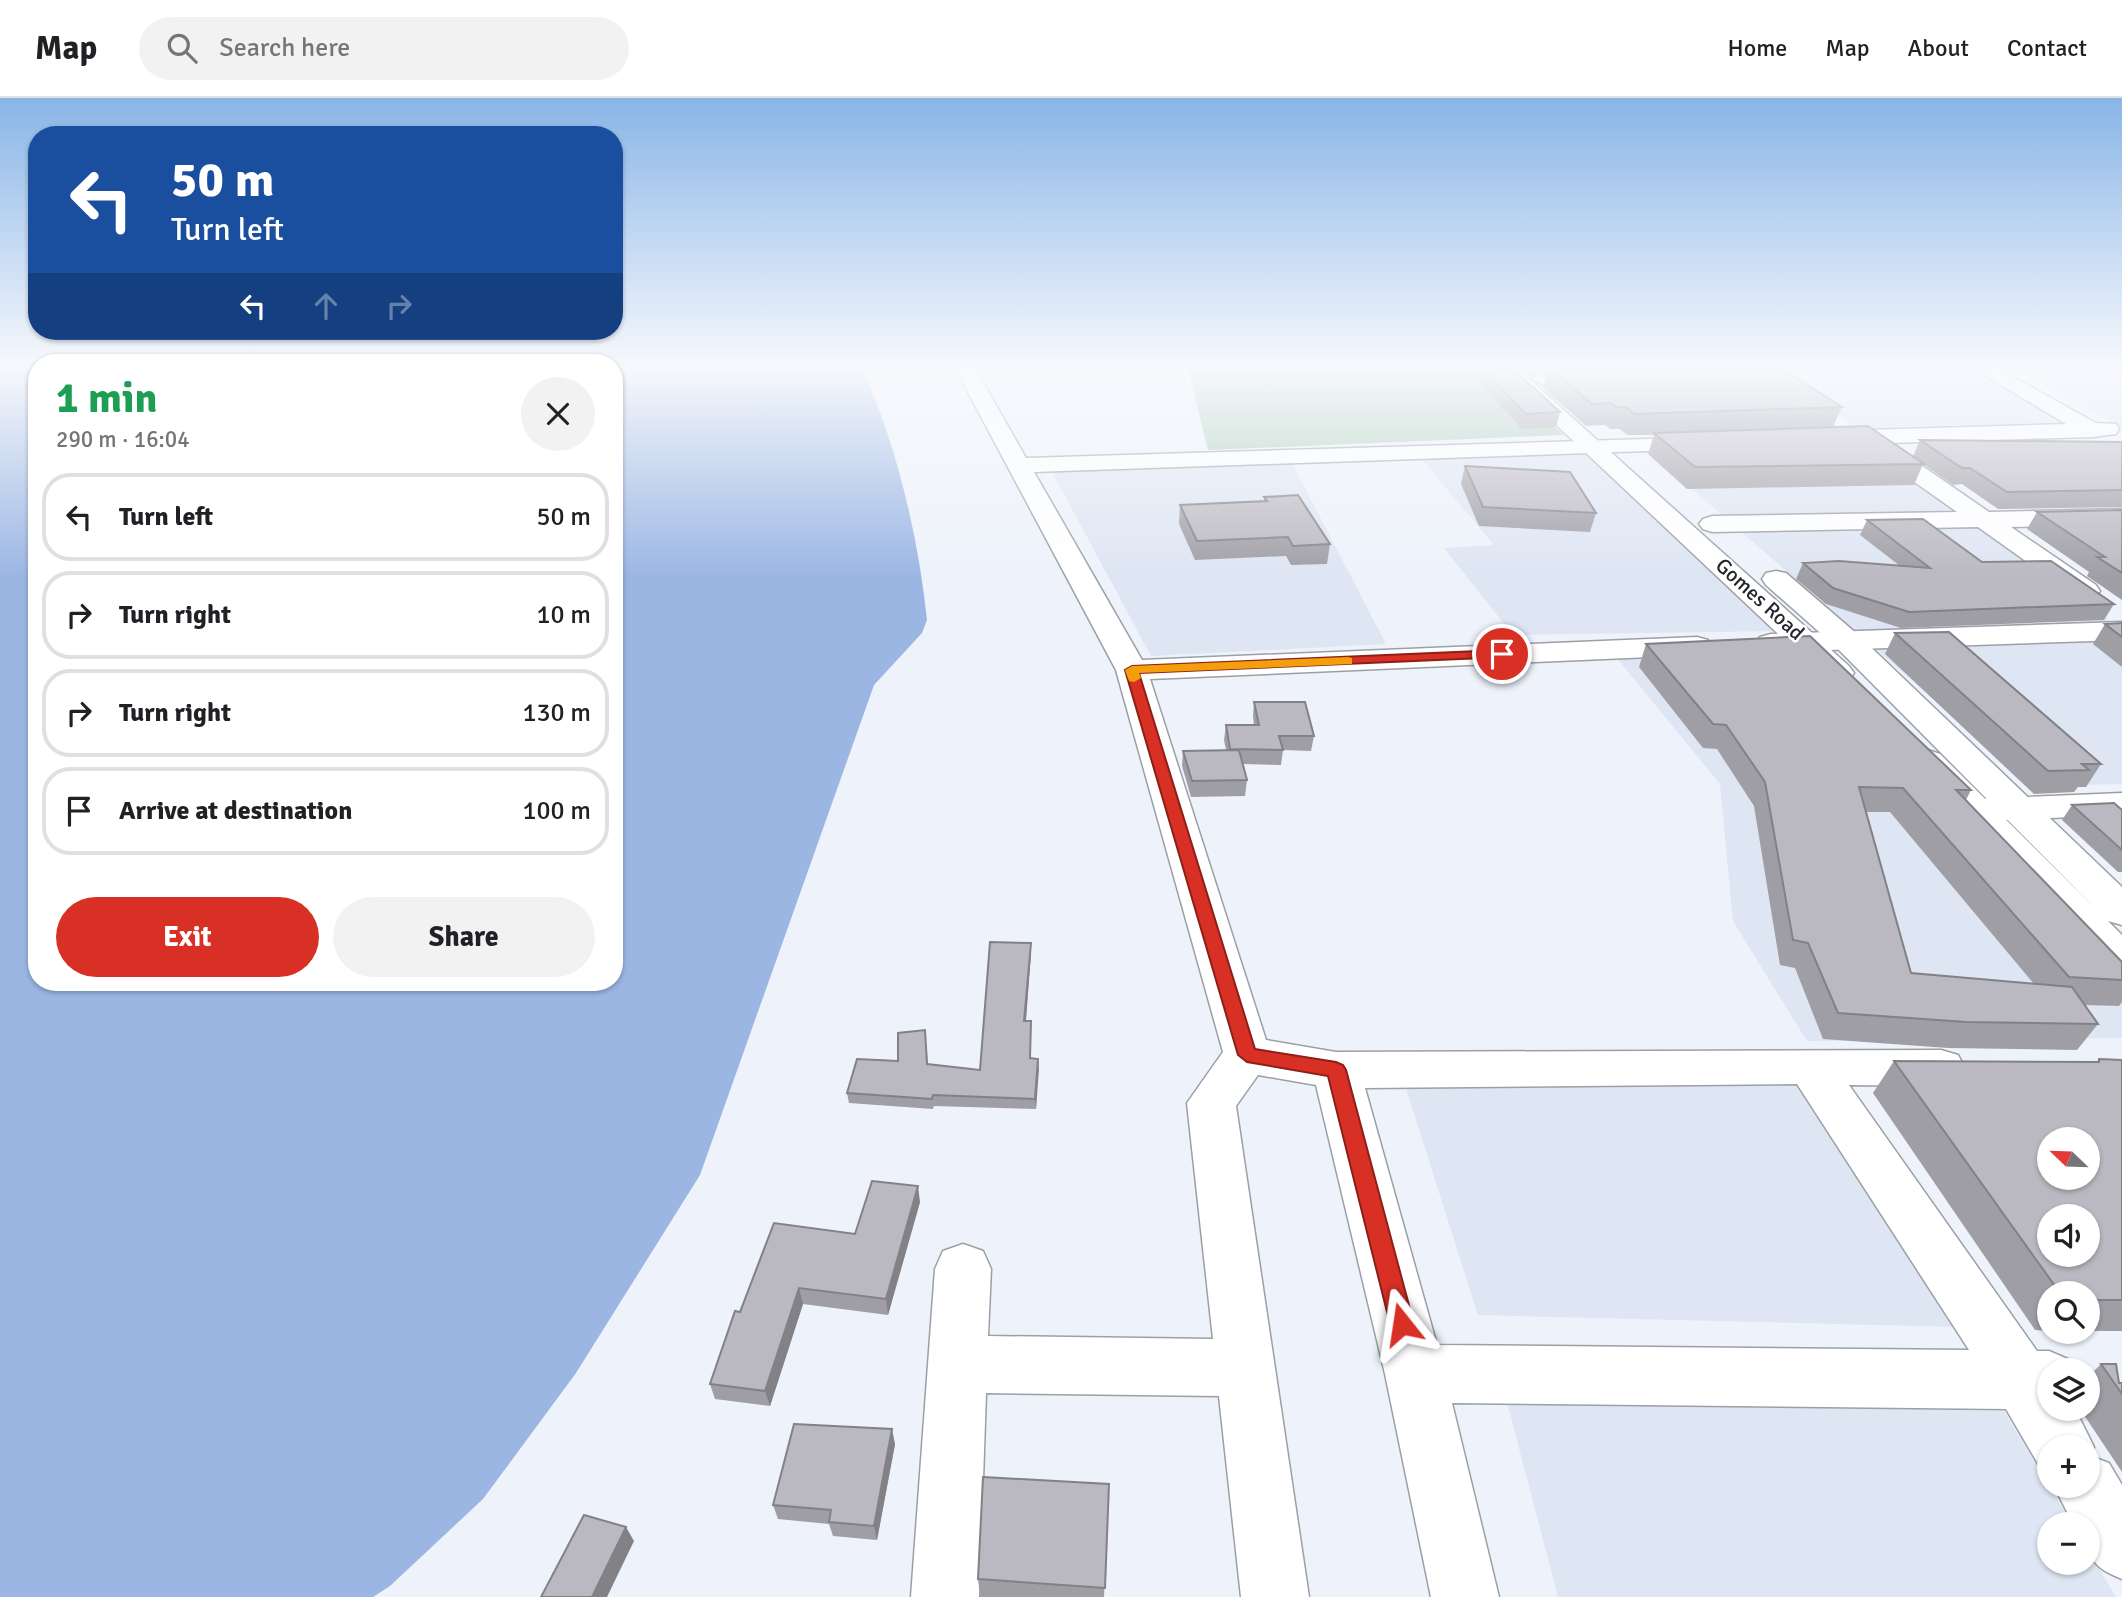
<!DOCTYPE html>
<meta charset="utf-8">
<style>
:root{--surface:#fff;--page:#f2f2f2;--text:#202124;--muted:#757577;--line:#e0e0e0;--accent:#d93025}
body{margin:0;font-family:Signika,sans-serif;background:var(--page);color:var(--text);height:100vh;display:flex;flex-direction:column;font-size:26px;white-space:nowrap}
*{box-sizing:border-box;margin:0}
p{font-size:23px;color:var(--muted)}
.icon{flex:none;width:38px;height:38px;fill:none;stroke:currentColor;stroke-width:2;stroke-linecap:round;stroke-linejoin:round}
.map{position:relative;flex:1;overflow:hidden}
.details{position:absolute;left:28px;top:256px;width:595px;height:637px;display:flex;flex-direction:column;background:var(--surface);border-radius:28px;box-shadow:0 2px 5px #0004}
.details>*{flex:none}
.banner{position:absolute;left:28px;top:28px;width:595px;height:214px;border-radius:28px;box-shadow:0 2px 5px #0004;background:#1a4fa0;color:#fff;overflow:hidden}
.needle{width:46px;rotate:293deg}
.tools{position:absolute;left:2037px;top:1029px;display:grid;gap:14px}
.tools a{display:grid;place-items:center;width:63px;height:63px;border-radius:50%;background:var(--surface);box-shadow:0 2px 5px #0004;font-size:35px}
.pin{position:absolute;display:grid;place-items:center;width:60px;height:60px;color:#fff;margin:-30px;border:4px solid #fff;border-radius:50%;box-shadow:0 2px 7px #0007}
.me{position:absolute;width:77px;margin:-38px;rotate:345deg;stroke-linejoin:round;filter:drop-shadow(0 0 5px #0008)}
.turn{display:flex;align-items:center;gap:24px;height:147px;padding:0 28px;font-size:32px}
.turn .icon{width:91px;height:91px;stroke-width:2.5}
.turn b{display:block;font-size:49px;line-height:60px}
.lanes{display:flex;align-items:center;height:66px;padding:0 28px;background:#0003;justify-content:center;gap:35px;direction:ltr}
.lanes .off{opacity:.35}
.round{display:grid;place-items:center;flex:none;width:74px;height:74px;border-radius:37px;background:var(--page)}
.headline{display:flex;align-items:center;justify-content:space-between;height:119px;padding:0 28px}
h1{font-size:42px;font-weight:700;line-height:52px;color:#1e9e55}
.action{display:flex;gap:14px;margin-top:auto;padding:14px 28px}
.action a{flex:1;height:80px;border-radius:42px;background:var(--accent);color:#fff;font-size:28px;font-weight:700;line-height:80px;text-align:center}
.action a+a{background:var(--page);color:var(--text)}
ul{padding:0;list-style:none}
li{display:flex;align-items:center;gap:21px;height:88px;margin:0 14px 10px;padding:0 14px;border:4px solid var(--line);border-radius:28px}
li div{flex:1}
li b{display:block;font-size:26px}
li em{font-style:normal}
header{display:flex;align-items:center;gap:42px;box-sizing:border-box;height:98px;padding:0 35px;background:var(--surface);border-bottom:2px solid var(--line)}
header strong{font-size:33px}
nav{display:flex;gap:38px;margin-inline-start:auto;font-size:24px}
.search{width:490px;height:63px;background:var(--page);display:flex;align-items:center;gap:18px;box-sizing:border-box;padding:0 24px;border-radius:38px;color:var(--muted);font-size:26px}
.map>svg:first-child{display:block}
.built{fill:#dee5f3}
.green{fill:#aacab6}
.water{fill:#9bb6e3}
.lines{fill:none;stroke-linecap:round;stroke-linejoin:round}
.minor-casing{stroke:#9b9fa6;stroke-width:3}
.major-casing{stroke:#9b9fa6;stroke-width:3}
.minor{fill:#fff;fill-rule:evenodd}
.major{fill:#fff;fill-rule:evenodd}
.wall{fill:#a09ea5;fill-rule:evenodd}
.shaded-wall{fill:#828186}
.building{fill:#bab8c0;stroke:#828186;stroke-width:2;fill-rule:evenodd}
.route{fill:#d93025;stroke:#8d1f18;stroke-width:2}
.slow{fill:#f59e0b}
.labels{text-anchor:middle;stroke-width:5;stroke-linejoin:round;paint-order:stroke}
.street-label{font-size:21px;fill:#242528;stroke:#fff}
</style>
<header>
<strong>Map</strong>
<div class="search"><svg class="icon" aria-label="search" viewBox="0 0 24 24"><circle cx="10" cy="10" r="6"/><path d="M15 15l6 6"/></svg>Search here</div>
<nav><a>Home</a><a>Map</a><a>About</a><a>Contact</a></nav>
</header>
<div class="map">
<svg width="2122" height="1499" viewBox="0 0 2122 1499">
<rect width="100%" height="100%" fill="#eef2fa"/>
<g class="built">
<path d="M1767,270H1976L2065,324L1859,330Z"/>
<path d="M2015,270H2122V330Z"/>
<path d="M1854,344L1953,410L2122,532V686L2033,688L1644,349Z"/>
<path d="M1582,351L1785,533L1513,537L1444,450L1494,447L1421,360Z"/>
<path d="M1290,361L1386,546L1151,558L1050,370Z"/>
<path d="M1801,551L2122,905V940L1807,943L1733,823L1720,686L1616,559Z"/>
<path d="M1403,981L1807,984L1957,1229L1478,1217Z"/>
<path d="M1507,1304L2004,1313L2072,1426H2049V1465H2088V1452L2116,1499H1558Z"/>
</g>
<path class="green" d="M1188,270H1491L1564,337L1208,352Z"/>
<path class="water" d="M0,270H37V884H614V270H862C897,348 918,437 927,522L922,535L874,587L700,1077L576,1275L483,1401L390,1488L373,1499H0Z"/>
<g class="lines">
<g class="minor-casing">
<g id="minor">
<path d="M955,270H975L1026,360L1713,339L1716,344L1705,351L1034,374L1142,562L1697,539L1708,542L1712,548L1708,554L1697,557L1150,581L1266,942L1336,954L1941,952L1958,957L1965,970L1958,983L1941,988L1849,987L2037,1253H2049L2070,1262L2075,1272H2049V1311H2075L2094,1349L2090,1358L2109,1365L2122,1387V1481C2090,1468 2088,1460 2088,1426H2073L2054,1388H2088V1349H2049V1374L2041,1371L2006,1311L1452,1305L1499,1499H1431L1385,1276L1316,987L1258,977L1236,1008L1309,1499H1241L1219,1298L986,1295L979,1499H911L935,1171L943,1153L963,1146L983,1153L991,1171L988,1238L1213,1241L1187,1005L1223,954L1116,572ZM1797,986L1969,1252L1437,1247L1365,990Z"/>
<path d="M1608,270H1690L1680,276L1543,287L1533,281L1543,275Z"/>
<path d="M1973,270H1997L2096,325L2116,326L2119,331L2116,336L2093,339L1889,345L1989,414L2122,411V427L2011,429L2096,487L2100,493L2096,499L2086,502L2076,499L1978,429L1712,434L1703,431L1699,426L1703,421L1712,418L1957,414L1869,352L1867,346L1831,347L1820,340L1831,333L2066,326Z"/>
<path d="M2122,524V542L1771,554L1760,551L1756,545L1760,539L1771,536Z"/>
<path d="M2122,695V717L1977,723L1964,720L1958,712L1964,704L1977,701Z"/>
</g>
</g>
<g class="major-casing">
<g id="major">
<path d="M1496,270H1517L1849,568L1854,575L1849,582L1838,584L1827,582Z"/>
<path d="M1776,473L1786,475L1857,536L2122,789V827L2108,823L2122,837V878L2107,874L1916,670L1910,663L1916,656L1928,652L1940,656L2096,811L1835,548L1766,487L1762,481L1766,475Z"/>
</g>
</g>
<use href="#minor" class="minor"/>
<use href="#major" class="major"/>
</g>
<g class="wall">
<path d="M1466,270H1512L1560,314L1556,329L1522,331Z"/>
<path d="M1520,270H1781L1842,309L1833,329L1913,358L1920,342L2122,344V409L1998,411L1962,386L1953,387L1923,366L1914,387L1687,391L1648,356L1654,337H1627L1620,331H1610L1605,327L1586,328L1543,290L1547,272H1543L1531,279Z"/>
<path d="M1465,368L1596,415L1590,434L1479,428L1461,386Z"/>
<path d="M1264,399L1330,446L1327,466L1291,467L1286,458L1195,462L1179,426L1180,407L1264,404Z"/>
<path d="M2122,412V502L2087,478L2089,474L2027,431L2037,414Z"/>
<path d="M1867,422L1982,464L2114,506L2104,522L1901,530L1826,506L1796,481L1803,465L1900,468L1860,437Z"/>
<path d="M2122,525V569L2093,546L2105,526Z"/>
<path d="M1895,535L2101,666L2086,689H2078L2074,694L2034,696L1885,556Z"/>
<path d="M1646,546L1971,692L1966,702L2122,864V904L2119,908L2085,907L2098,926L2077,952L1948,950L1823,941L1795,870L1780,867L1754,708L1717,651L1703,650L1639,569ZM1866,714H1890L2034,886L1911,875Z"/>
<path d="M1254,604L1314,638L1311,653L1283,652L1281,667L1242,666L1247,682L1245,698L1191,699L1182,668L1183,653L1226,652L1224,642L1226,627H1254L1253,618Z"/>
<path d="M2072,707L2122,712V774H2118L2062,722Z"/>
<path d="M1031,845V855L1026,923H1031V960L1038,961L1036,1011L934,1008L933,1011L849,1005L847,995L898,963L925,932L928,966L980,972Z"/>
<path d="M2099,961L2122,962V1233H2088V1195H2049V1233L2035,1232L1873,995L1894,963L2096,964Z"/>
<path d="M920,1104L888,1217L803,1206L770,1308L715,1301L710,1286L740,1214L855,1136Z"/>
<path d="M2101,1266L2119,1285H2122V1374L2080,1311H2088V1279Z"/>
<path d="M895,1346L877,1442L833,1438L829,1426L778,1421L773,1407Z"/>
<path d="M1109,1386L1104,1499H980L978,1481Z"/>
</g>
<g class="shaded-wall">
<path d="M1534,270H1548L1547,272H1543L1531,279Z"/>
<path d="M1031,845V855L1025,933L1024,923Z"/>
<path d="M1038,961L1039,971L1036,1011L1035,1001Z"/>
<path d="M918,1088L920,1104L888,1217L886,1201Z"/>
<path d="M799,1190L803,1206L770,1308L765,1293Z"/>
<path d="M892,1331L895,1346L877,1442L874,1428Z"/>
<path d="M626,1429L634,1443L607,1499H592Z"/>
</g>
<g class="building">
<path d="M1482,270H1512L1560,314L1526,316Z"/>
<path d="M1549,270H1781L1842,309L1634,316L1626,309H1616L1611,305L1592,306Z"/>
<path d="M1868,328L1924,366L1695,369L1654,335Z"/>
<path d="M1920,342L2122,344V392L2007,394L1970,370H1962Z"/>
<path d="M1465,368L1570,374L1596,415L1483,409Z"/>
<path d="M1298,397L1330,446L1293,448L1288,439L1197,443L1180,407L1267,403L1264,399Z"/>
<path d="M2122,412V475L2097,459H2105L2037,414Z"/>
<path d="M1923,421L1982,464L2051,463L2114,506L1909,514L1833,490L1803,465L1839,463L1930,470L1867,422Z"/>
<path d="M2122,525V539L2105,526Z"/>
<path d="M1949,534L2101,666H2082L2089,672L2048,673L1895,535Z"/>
<path d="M1810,538L1971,692H1956L2122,864V882L2069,879L1903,690L1859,689L1911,875L2072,889L2098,926L1966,924L1838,915L1808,845L1793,842L1765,684L1726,627L1713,626L1646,546Z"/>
<path d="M1254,604H1305L1314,638H1279L1283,652L1230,651L1226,627H1259Z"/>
<path d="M1239,652L1247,682L1192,683L1183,653Z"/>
<path d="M2114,705L2122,712V752L2072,707Z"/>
<path d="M990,844L1031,845L1024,923H1031L1030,960L1038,961L1035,1001L933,997L932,1001L847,995L857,961L898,963V935L925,932L927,966L980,972Z"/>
<path d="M2099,961L2122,962V1202H2088V1195H2060L1894,963L2099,964ZM2049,1041H2088V1080H2049ZM2049,1118H2088V1157H2049Z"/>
<path d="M872,1083L918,1088L886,1201L799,1190L765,1293L710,1286L735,1213L740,1214L774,1125L855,1136Z"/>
<path d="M2101,1266H2116L2119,1285H2122V1296Z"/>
<path d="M794,1326L892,1331L874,1428L829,1424L831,1412L773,1407Z"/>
<path d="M983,1379L1109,1386L1105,1490L978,1481Z"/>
<path d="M584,1417L626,1429L592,1499H541Z"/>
</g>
<linearGradient id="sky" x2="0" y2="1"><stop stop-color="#89b5e6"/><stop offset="0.56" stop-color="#f7f9fd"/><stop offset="1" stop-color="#f7f9fd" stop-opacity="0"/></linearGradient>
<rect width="2122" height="480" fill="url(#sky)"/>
<path class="route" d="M1502,552L1506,554V559L1139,575L1255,951L1336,964L1343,967L1346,972L1414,1226L1410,1234L1402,1237L1394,1234L1390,1226L1328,978L1247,964L1238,957L1125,572L1132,568Z"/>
<path class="slow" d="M1348,559L1352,560V566L1139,575L1141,580L1134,584L1129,583L1125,572L1132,568Z"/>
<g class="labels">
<g class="street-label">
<text transform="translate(1760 501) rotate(42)" y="7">Gomes Road</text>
</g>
</g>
</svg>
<div class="tools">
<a><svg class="needle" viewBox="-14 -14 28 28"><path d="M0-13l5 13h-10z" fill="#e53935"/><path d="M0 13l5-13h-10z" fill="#757577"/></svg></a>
<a><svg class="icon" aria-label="sound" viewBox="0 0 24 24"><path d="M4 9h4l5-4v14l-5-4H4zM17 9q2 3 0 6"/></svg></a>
<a><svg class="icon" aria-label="search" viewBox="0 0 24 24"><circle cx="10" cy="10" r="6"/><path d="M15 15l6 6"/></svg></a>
<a><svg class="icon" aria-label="layers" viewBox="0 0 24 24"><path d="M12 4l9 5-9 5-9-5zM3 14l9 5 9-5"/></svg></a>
<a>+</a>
<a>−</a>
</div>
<div class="pin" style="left:1502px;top:556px;background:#d93025"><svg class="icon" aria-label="arrive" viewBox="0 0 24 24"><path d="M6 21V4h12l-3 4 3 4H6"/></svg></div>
<svg class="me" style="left:1402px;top:1226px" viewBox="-20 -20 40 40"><path d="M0-17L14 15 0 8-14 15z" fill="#d93025" stroke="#fff" stroke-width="4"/></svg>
<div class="banner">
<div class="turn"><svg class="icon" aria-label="left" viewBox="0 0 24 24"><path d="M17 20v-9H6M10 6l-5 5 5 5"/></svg><div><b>50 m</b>Turn left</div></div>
<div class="lanes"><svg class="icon" aria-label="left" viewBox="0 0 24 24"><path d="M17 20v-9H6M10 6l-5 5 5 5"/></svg><svg class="icon off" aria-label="ahead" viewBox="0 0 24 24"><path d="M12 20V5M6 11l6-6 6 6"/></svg><svg class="icon off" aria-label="right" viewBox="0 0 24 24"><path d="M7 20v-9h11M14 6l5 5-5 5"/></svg></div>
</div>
<section class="details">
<div class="headline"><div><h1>1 min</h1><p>290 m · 16:04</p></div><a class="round"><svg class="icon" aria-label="close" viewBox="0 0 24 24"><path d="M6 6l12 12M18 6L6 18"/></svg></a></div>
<ul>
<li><svg class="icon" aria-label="left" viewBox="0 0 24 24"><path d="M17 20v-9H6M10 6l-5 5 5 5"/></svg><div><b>Turn left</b></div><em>50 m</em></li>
<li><svg class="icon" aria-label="right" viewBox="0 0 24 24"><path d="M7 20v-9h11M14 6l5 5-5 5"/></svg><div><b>Turn right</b></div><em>10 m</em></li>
<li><svg class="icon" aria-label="right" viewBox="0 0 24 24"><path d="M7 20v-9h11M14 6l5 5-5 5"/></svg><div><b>Turn right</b></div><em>130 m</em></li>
<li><svg class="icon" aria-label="arrive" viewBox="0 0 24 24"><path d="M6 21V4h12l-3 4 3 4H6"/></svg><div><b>Arrive at destination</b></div><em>100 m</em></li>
</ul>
<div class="action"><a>Exit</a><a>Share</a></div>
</section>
</div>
